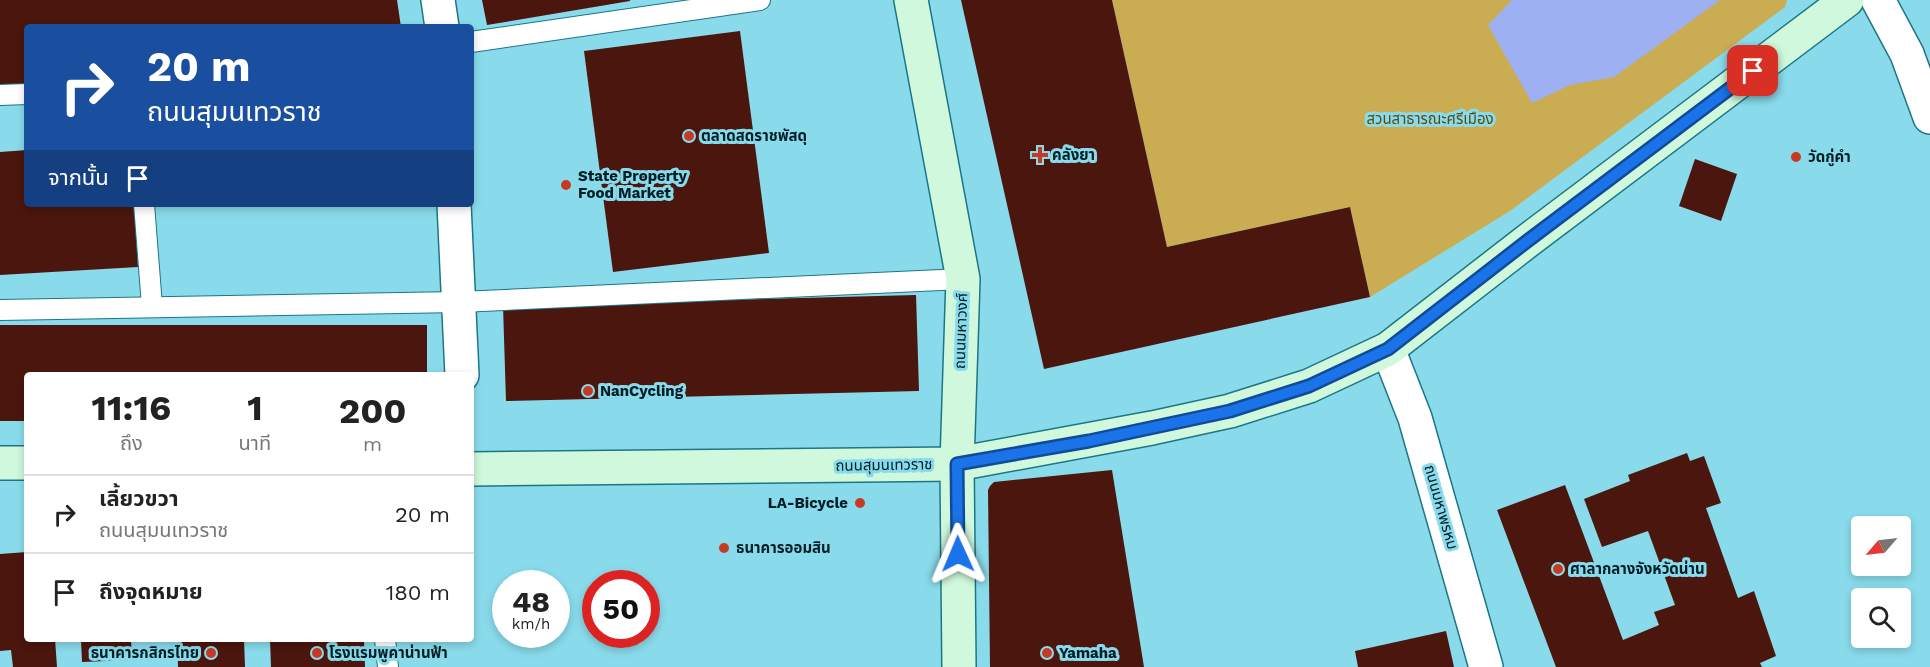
<!DOCTYPE html>
<html lang="th">
<meta charset="utf-8">
<style>
:root{--surface:#fff;--page:#f6f6f6;--text:#222;--muted:#767676;--line:#e0e0e0}
body{margin:0;font-family:"Work Sans","Noto Sans Thai",sans-serif;background:var(--page);color:var(--text);height:100vh;display:flex;flex-direction:column;font-size:22px;white-space:nowrap}
*{box-sizing:border-box;margin:0}
p{font-size:20px;color:var(--muted)}
.icon{flex:none;width:33px;height:33px;fill:none;stroke:currentColor;stroke-width:2;stroke-linecap:round;stroke-linejoin:round}
.map{position:relative;flex:1;overflow:hidden}
.details{position:absolute;left:24px;top:372px;width:450px;height:270px;display:flex;flex-direction:column;background:var(--surface);border-radius:6px;box-shadow:0 3px 9px #0003}
.details>*{flex:none}
.top-card{position:absolute;left:24px;top:24px;width:450px;height:183px;border-radius:6px;box-shadow:0 3px 9px #0003;background:#1a4fa0;color:#fff;overflow:hidden}
.needle{width:39px;rotate:242deg}
.fabs{position:absolute;left:1851px;top:516px;display:grid;gap:12px}
.fabs a{display:grid;place-items:center;width:60px;height:60px;border-radius:6px;background:var(--surface);box-shadow:0 3px 9px #0003;font-size:30px}
.speed{position:absolute;left:492px;top:570px;display:flex;gap:12px;font-size:30px;font-weight:700;text-align:center}
.speed>*{display:grid;place-content:center;width:78px;height:78px;border-radius:50%;background:var(--surface);box-shadow:0 3px 9px #0003;line-height:1}
.speed small{font-size:15px;font-weight:400}
.speed .limit{border:9px solid #d22;background:#fff;color:#111}
.pin{position:absolute;display:grid;place-items:center;width:51px;height:51px;color:#fff;margin:-26px;border-radius:12px;box-shadow:0 3px 9px #0006}
.me{position:absolute;width:66px;margin:-33px;rotate:359deg;stroke-linejoin:round;filter:drop-shadow(0 0 4px #0008)}
.turn{display:flex;align-items:center;gap:21px;height:126px;padding:0 24px;font-size:27px}
.turn .icon{width:78px;height:78px;stroke-width:2.5}
.turn b{display:block;font-size:42px;line-height:51px}
.then{display:flex;align-items:center;height:57px;padding:0 24px;background:#0003;gap:12px;font-size:22px}
.eta{display:flex;justify-content:space-evenly;align-items:center;height:102px;text-align:center}
.eta b{font-size:36px;font-weight:700;line-height:42px}
ul{padding:0;list-style:none}
li{display:flex;align-items:center;gap:18px;height:78px;padding:0 24px;border-top:2px solid var(--line)}
li div{flex:1}
li b{display:block;font-size:22px}
li em{font-style:normal}
.map>svg:first-child{display:block}
.green{fill:#caad53}
.water{fill:#9db0f2}
.building{fill:#4b160d}
.lines{fill:none;stroke-linecap:round;stroke-linejoin:round}
.lane-casing{stroke:#1c7685;stroke-width:22}
.street-casing{stroke:#1c7685;stroke-width:36}
.secondary-casing{stroke:#1c7685;stroke-width:36}
.lane{stroke:#fff;stroke-width:20}
.street{stroke:#fff;stroke-width:33}
.secondary{stroke:#cff8dc;stroke-width:33}
.route-casing{stroke:#114b97;stroke-width:15}
.route{stroke:#1a73e8;stroke-width:10}
.poi-dot{fill:#c63a25;stroke:#89dbeb;stroke-width:2}
.labels{text-anchor:middle;stroke-width:6;stroke-linejoin:round;paint-order:stroke}
.park-label{font-size:15px;fill:#5b4a10;stroke:#89dbeb}
.poi-label{font-size:15px;font-weight:bold;fill:#001e25;stroke:#89dbeb;text-anchor:start}
.street-label{font-size:15px;fill:#001e25;stroke:#89dbeb}
</style>
<div class="map">
<svg width="1930" height="667" viewBox="0 0 1930 667">
<rect width="100%" height="100%" fill="#89dbeb"/>
<path class="green" d="M1112,0H1787L1785,7L1510,211L1370,297L1350,207L1167,247Z"/>
<path class="water" d="M1512,0H1720L1614,77L1570,85L1532,103L1488,25Z"/>
<g class="building">
<path d="M0,0H397L401,27H27V86L0,87Z"/>
<path d="M482,0H630V1L487,25Z"/>
<path d="M961,0H1112L1167,247L1350,207L1370,297L1044,369Z"/>
<path d="M740,31L769,253L613,272L584,51Z"/>
<path d="M27,150V204H134L138,267L0,275V152Z"/>
<path d="M1695,159L1737,174L1721,221L1679,206Z"/>
<path d="M916,295L919,391L506,401L503,306Z"/>
<path d="M0,325H427V375H27V421H0Z"/>
<path d="M1687,453L1690,461L1704,456L1721,503L1706,508L1738,598L1754,591L1776,656L1760,663L1762,667H1556L1497,510L1565,485L1623,640L1659,625L1654,612L1675,605L1648,531L1602,547L1584,499L1630,481L1628,475Z"/>
<path d="M1112,470L1144,667H990L988,490L990,486L994,482Z"/>
<path d="M27,552V639H55L57,667H13L11,650L0,651V554Z"/>
<path d="M1446,631L1454,667H1358L1355,651Z"/>
<path d="M81,639H131L132,660L82,662Z"/>
<path d="M177,639H244L245,667H178Z"/>
<path d="M270,639H364L365,667H271Z"/>
</g>
<g class="lines">
<g class="lane-casing">
<g id="lane">
<path d="M471,42L760,0"/>
<path d="M0,95L27,94"/>
<path d="M144,204L152,306"/>
<path d="M0,310L460,302L963,279"/>
<path d="M385,639L388,667"/>
</g>
</g>
<g class="street-casing">
<g id="street">
<path d="M438,0L442,27"/>
<path d="M1878,0L1907,54L1930,117"/>
<path d="M454,204L462,375"/>
<path d="M1388,349L1415,418L1486,667"/>
</g>
</g>
<g class="secondary-casing">
<g id="secondary">
<path d="M911,0L963,279L957,464L959,667"/>
<path d="M0,463H27"/>
<path d="M471,469L957,464L1152,428L1230,411L1309,386L1388,349L1526,242L1847,0"/>
</g>
</g>
<use href="#lane" class="lane"/>
<use href="#street" class="street"/>
<use href="#secondary" class="secondary"/>
</g>
<g class="lines">
<g class="route-casing">
<path id="route" d="M958,554L957,464L1089,441L1230,411L1309,386L1388,349L1526,242L1753,71"/>
</g>
<use href="#route" class="route"/>
</g>
<g class="poi-dot">
<circle cx="689" cy="136" r="6"/>
<path d="M1037 146h6v6h6v6h-6v6h-6v-6h-6v-6h6z"/>
<circle cx="1796" cy="157" r="6"/>
<circle cx="566" cy="185" r="6"/>
<circle cx="588" cy="391" r="6"/>
<circle cx="860" cy="503" r="6"/>
<circle cx="724" cy="548" r="6"/>
<circle cx="1558" cy="569" r="6"/>
<circle cx="211" cy="653" r="6"/>
<circle cx="317" cy="653" r="6"/>
<circle cx="1047" cy="653" r="6"/>
</g>
<g class="labels">
<g class="park-label">
<text x="1430" y="124">สวนสาธารณะศรีเมือง</text>
</g>
<g class="poi-label">
<text x="701" y="141">ตลาดสดราชพัสดุ</text>
<text x="1052" y="160">คลังยา</text>
<text x="1808" y="162">วัดกู่คำ</text>
<text x="578" y="181">State Property<tspan x="578" dy="17">Food Market</tspan></text>
<text x="600" y="396">NanCycling</text>
<text x="848" y="508" text-anchor="end">LA-Bicycle</text>
<text x="736" y="553">ธนาคารออมสิน</text>
<text x="1570" y="574">ศาลากลางจังหวัดน่าน</text>
<text x="199" y="658" text-anchor="end">ธนาคารกสิกรไทย</text>
<text x="329" y="658">โรงแรมพูคาน่านฟ้า</text>
<text x="1059" y="658">Yamaha</text>
</g>
<g class="street-label">
<text transform="translate(961 331) rotate(-88)" y="5">ถนนมหาวงศ์</text>
<text transform="translate(884 465) rotate(-1)" y="5">ถนนสุมนเทวราช</text>
<text transform="translate(1441 507) rotate(74)" y="5">ถนนมหาพรหม</text>
</g>
</g>
</svg>
<div class="fabs">
<a><svg class="needle" viewBox="-14 -14 28 28"><path d="M0-13l5 13h-10z" fill="#e53935"/><path d="M0 13l5-13h-10z" fill="#767676"/></svg></a>
<a><svg class="icon" aria-label="search" viewBox="0 0 24 24"><circle cx="10" cy="10" r="6"/><path d="M15 15l6 6"/></svg></a>
</div>
<div class="speed"><div>48<small>km/h</small></div><div class="limit">50</div></div>
<div class="pin" style="left:1753px;top:71px;background:#d93025"><svg class="icon" aria-label="arrive" viewBox="0 0 24 24"><path d="M6 21V4h12l-3 4 3 4H6"/></svg></div>
<svg class="me" style="left:958px;top:554px" viewBox="-20 -20 40 40"><path d="M0-17L14 15 0 8-14 15z" fill="#1a73e8" stroke="#fff" stroke-width="4"/></svg>
<div class="top-card">
<div class="turn"><svg class="icon" aria-label="right" viewBox="0 0 24 24"><path d="M7 20v-9h11M14 6l5 5-5 5"/></svg><div><b>20 m</b>ถนนสุมนเทวราช</div></div>
<div class="then">จากนั้น<svg class="icon" aria-label="arrive" viewBox="0 0 24 24"><path d="M6 21V4h12l-3 4 3 4H6"/></svg></div>
</div>
<section class="details">
<div class="eta">
<div><b>11:16</b><p>ถึง</p></div>
<div><b>1</b><p>นาที</p></div>
<div><b>200</b><p>m</p></div>
</div>
<ul>
<li><svg class="icon" aria-label="right" viewBox="0 0 24 24"><path d="M7 20v-9h11M14 6l5 5-5 5"/></svg><div><b>เลี้ยวขวา</b><p>ถนนสุมนเทวราช</p></div><em>20 m</em></li>
<li><svg class="icon" aria-label="arrive" viewBox="0 0 24 24"><path d="M6 21V4h12l-3 4 3 4H6"/></svg><div><b>ถึงจุดหมาย</b></div><em>180 m</em></li>
</ul>
</section>
</div>
